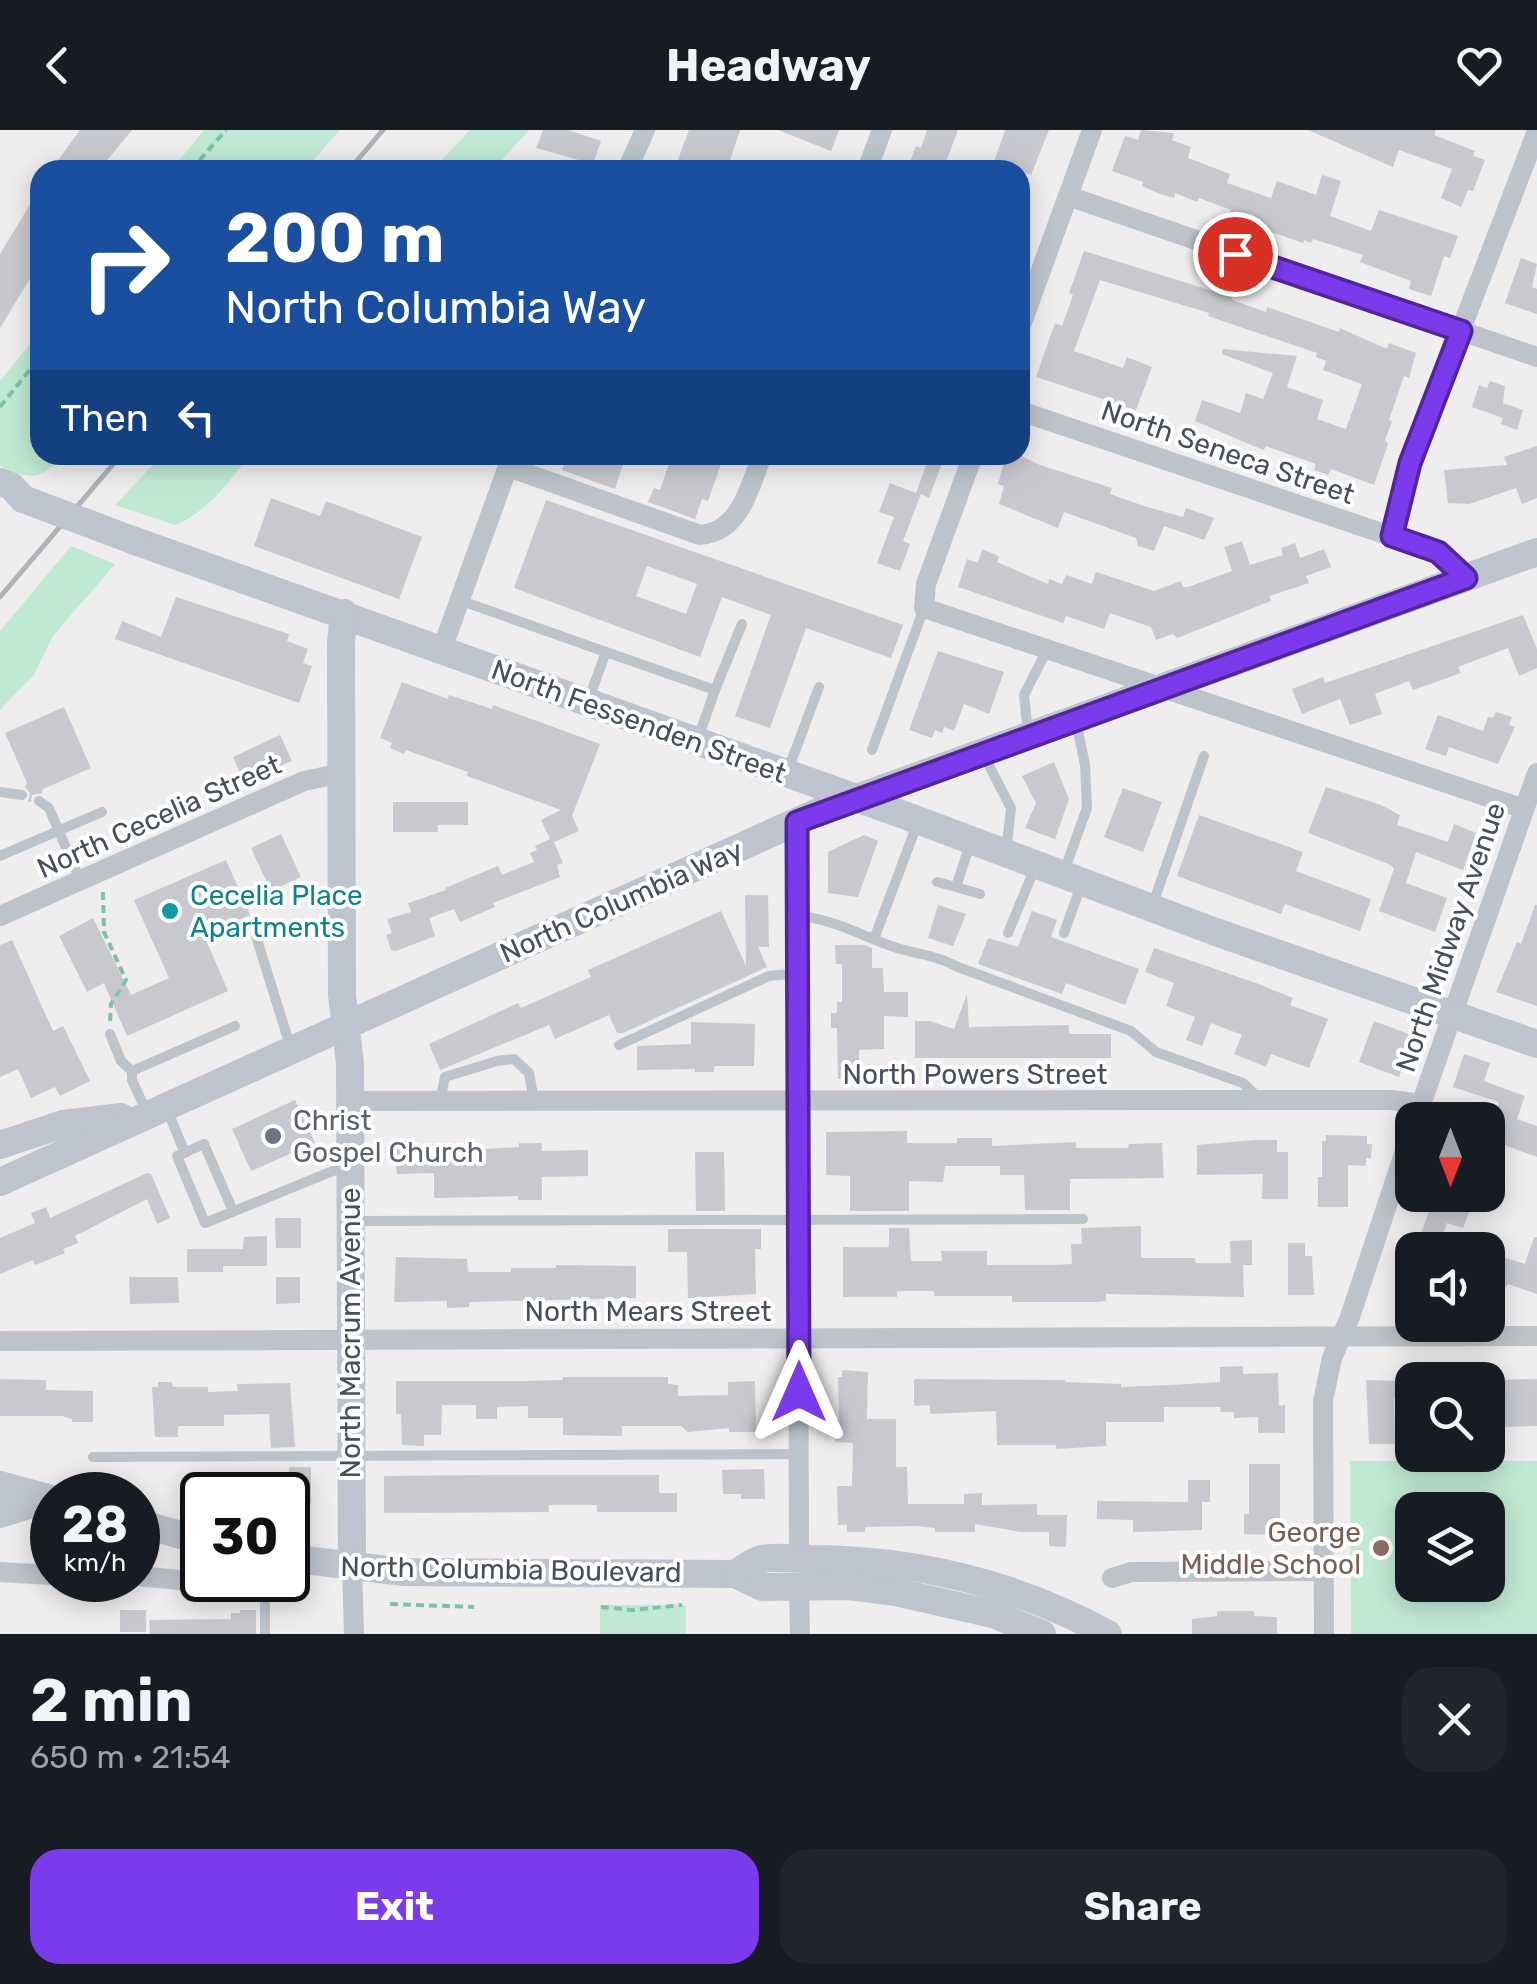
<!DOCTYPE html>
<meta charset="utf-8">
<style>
:root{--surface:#171b24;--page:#20242c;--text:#f1f3f6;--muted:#9ea1a6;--accent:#7c3aed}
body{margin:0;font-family:Rubik,sans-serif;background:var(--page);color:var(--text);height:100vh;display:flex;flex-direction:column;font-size:38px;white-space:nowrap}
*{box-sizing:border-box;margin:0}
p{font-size:32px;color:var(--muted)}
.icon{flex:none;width:55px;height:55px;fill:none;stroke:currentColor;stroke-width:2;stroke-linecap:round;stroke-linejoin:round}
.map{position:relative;height:1504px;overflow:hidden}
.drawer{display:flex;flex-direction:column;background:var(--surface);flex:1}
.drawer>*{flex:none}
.guide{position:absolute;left:30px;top:30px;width:1000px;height:305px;border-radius:30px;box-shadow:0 5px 25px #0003;background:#1a4fa0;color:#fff;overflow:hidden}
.needle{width:65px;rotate:180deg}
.fabs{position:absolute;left:1395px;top:972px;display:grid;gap:20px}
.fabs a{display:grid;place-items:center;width:110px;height:110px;border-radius:20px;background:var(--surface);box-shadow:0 5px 25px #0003;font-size:50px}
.speed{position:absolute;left:30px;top:1342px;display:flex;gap:20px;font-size:50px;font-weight:700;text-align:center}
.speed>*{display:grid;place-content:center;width:130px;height:130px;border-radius:50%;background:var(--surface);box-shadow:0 5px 25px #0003;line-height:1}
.speed small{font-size:25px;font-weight:400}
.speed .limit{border:5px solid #111;border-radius:15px;background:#fff;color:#111}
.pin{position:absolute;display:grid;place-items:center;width:85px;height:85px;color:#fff;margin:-42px;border:5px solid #fff;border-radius:50%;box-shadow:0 2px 10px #0007}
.me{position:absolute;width:110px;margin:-55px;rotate:0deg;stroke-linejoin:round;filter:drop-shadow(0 0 8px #0008)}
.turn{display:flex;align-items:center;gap:35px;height:210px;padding:0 30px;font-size:45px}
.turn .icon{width:130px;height:130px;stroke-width:2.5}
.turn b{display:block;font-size:70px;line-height:85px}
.then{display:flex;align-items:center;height:95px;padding:0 30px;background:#0003;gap:20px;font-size:38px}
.round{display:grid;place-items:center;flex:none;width:105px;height:105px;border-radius:30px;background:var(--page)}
.overview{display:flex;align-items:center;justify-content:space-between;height:170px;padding:0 30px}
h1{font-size:60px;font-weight:700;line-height:75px}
.action{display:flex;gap:20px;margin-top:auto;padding:20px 30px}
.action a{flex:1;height:115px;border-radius:30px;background:var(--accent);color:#fff;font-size:40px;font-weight:700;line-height:115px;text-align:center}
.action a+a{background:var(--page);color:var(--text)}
header{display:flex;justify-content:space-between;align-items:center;height:130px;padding:0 30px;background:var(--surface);font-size:45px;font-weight:700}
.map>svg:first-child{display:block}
.green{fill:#c0e9d3;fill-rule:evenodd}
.building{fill:#c7c9cf;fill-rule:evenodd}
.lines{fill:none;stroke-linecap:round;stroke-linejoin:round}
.path{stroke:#7cc2a6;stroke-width:4;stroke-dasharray:8 5;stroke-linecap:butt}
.lane{stroke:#bdc3cb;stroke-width:10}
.street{stroke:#bdc3cb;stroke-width:20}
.secondary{stroke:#bdc4cf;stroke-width:28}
.rail{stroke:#b0b2b7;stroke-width:5}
.secondary-bridge{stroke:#bdc4cf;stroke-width:28}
.route-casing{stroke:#51269a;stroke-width:25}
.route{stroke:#7c3aed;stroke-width:18}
.culture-dot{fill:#0f9aa8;stroke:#fff;stroke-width:4}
.worship-dot{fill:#6b7280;stroke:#fff;stroke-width:4}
.education-dot{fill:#8d6e63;stroke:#fff;stroke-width:4}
.labels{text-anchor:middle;stroke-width:8;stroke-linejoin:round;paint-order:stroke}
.street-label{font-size:28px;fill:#474f58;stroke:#fff}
.culture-label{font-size:28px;fill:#0d838f;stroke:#fff;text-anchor:start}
.worship-label{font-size:28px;fill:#5b616d;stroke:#fff;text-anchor:start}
.education-label{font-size:28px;fill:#785e54;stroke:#fff;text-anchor:end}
</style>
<header><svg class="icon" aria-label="back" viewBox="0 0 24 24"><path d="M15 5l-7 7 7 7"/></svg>Headway<svg class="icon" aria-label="heart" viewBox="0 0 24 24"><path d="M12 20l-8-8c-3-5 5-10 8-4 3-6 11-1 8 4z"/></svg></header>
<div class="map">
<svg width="1537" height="1504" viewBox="0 0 1537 1504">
<rect width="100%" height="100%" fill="#efeded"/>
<g class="green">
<path d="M204,0H340L305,40H171Z"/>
<path d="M470,0H529L493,40H432Z"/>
<path d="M40,202V325H63C41,352 29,349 0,336V251Z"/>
<path d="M162,325H249C231,351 206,382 176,395L115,375Z"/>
<path d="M71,416L115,434L53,506L33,546L0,580V501Z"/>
<path d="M1350,1331H1537V1504H1351ZM1412,1380H1488V1455H1412Z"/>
<rect x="600" y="1475" width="86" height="29"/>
</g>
<g class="building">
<path d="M80,0H132L99,40H51Z"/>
<path d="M543,0H568L601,11L593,34L536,18Z"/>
<path d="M689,0H740L727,40H674Z"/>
<path d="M778,0H839L831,21Z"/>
<path d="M927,0H958L943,40H907L916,16L921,18Z"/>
<path d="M1005,0H1049L1031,45L994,32Z"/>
<path d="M1141,0L1174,3L1172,10L1191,17L1188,28L1230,44L1227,53L1271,68L1277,51L1316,65L1322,45L1341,51L1330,86L1371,101L1379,80L1458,106L1450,128L1444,126L1431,166L1409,159L1411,151L1360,132L1363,125L1313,109L1311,113L1304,110L1303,113L1280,105L1238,90L1229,85L1231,80L1199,68L1197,72L1175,63L1174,68L1160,64L1142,56L1143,52L1112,41L1125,6L1138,10Z"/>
<path d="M1308,0H1436L1434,5L1475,21L1473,26L1485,30L1473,61L1468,60L1461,77L1441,68L1452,39L1399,20L1393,37Z"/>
<path d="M40,58V132L0,198V124Z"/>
<path d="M1084,121L1232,167V170L1266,182L1267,177L1339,202L1340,198L1387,219L1389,213L1416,223L1409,248L1404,246L1389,290L1392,291L1385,310L1388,314L1374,355L1331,339L1328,345L1314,340L1316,334L1266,316L1264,320L1251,315L1195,291L1202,270L1240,283L1246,263L1263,269L1273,243L1222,224L1223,219L1297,226L1287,257L1323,270L1317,289L1346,299L1362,254L1323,240L1326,231L1316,227L1317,223L1208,186L1209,183L1100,150L1074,221L1123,238L1127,227L1152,237L1136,280L1036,247L1055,193L1062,196L1073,165L1069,163Z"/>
<path d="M1521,128L1537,134L1532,157L1537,159V184L1505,173Z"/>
<path d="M1490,251L1505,256L1503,273L1523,280L1517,300L1501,294L1503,288L1472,277L1479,255L1487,258Z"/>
<path d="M1537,316V368L1522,374L1516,358L1469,374L1448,373L1444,340L1507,335L1504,327Z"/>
<path d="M567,325H626L615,359L562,340Z"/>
<path d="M672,325H719L716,333L721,334L708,371L702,369L695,389L648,372L654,358L660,360Z"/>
<path d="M930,325H945L929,368L921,364L903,411L910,414L900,441L877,433L894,387L879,382L890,353L916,363Z"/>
<path d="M1006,325H1019L1040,335L1112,358L1110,364L1147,377L1183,387L1186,378L1214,388L1204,410L1164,396L1154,421L1138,416L1136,408L1064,382L1058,398L999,374L1004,356L998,354Z"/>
<path d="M271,368L320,386L326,371L422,407L399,469L254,416Z"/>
<path d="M546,370L903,495L891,528L806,498L770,598L735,586L771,485L722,467L700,527L514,458ZM647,436L697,454L686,484L636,466Z"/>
<path d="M1242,411L1250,435L1283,425L1281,418L1295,413L1300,428L1324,419L1331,437L1306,446L1309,453L1269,466L1271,471L1177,508L1173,504L1156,510L1151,497L1110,483L1104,499L1066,486L1063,493L958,457L967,429L978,433L982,419L999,426L997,432L1048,454L1049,449L1062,454L1066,445L1092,454L1096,442L1154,461L1181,451L1183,457H1188L1232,441L1224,417Z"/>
<path d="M176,467L289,504L287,511L308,519L303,533L312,536L299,573L115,509L122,491L161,507Z"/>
<path d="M1523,485L1537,519V538L1519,546L1508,518L1458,537L1461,543L1413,560L1409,551L1375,564L1382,584L1350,595L1340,569L1302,584L1292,559L1323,547L1325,553Z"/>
<path d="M938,521L1004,542L989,584L964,574L954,601L944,597L942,603L935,600L932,608L909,600Z"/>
<path d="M402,552L448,569L449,565L492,579L493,575L600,614L572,686L579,701L554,712L563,733L557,735L560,747L493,773L495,777L460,792L454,779L429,788L435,806L396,821L391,820L386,805L392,803L387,789L411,782L408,773L446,760L445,758L498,736L502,745L534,732L530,723L537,720L535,716L550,709L541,690L561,680L467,646L468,642L406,620L404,624L390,618L392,613L380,608Z"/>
<path d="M64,577L91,638L43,659L42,663L32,665L31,672H28L30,663L25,657L27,653L5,603Z"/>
<path d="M1496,582L1512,587L1509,595L1515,597L1498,634L1449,617L1446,626L1425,619L1438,585L1483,601L1488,587L1493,588Z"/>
<path d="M280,605L292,631L244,652L233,627Z"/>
<path d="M1054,632L1069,669L1055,709L1025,698L1036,673L1022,646Z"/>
<path d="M1326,657L1381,675L1400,685L1397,695L1448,712L1454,694L1476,703L1463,740L1416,722L1406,753L1447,768L1435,802L1379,781L1394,739L1391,735L1308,703Z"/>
<path d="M1123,658L1162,672L1143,722L1104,707Z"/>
<path d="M393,672H468V695H438V702H393Z"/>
<path d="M1199,685L1303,722L1296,741L1371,769L1360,801L1285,774L1281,784L1177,746Z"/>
<path d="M281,704L301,747L271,761L251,718Z"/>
<path d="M864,705L878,711L858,767L828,763V722Z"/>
<path d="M226,730L250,785L214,801L216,805L206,810L228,861L127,906L104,853L87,862L59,806L93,788L131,865L169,848L134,770Z"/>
<path d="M745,765H768L769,817H758L767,837L623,903H617L609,885L555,909L549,895L440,940L429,914L518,873L521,878L591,847L588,840L721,781L746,836Z"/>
<path d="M938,775L966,784L953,816L928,808Z"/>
<path d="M1535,775H1537V876L1496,862L1517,812L1521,814Z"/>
<path d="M1032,781L1057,790L1051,807L1139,839L1125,875L1066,853L1062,864L978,834L988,808L1018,817Z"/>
<path d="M12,810L53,901L63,896L90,951L60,966L55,957L31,968L18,939L0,947V815Z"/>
<path d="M835,815H864L872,818V838H883L884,862H908V887L884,886V919L859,920V949H838L837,898H831V883H837V872H842V834H836Z"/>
<path d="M1154,818L1256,853L1293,868L1290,875L1328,889L1309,938L1271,924L1266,937L1234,924L1242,905L1211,893L1202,916L1186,910L1195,887L1166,876L1174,853L1145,842Z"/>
<path d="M967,864L969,897L1069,895V904H1111V928H915V891H930L954,899Z"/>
<path d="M1374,891L1414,906L1399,947L1359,932Z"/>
<path d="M691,892L755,894L754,936H714V942H695V939L637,940V916L691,914Z"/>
<path d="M1464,924L1490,933L1484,951L1525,966L1517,989L1537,996V1027L1488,1009L1499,972L1453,957Z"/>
<path d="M295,970L315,1013L251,1041L232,999Z"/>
<path d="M907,1001V1013H957V1008H992V1016L1076,1012V1018H1128L1129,1014L1162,1013L1164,1048L1070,1049V1080H1025L1024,1045H1000V1036H945L943,1052L909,1051V1081H850V1046L826,1045V1002Z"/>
<path d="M1326,1005L1367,1006V1014H1372L1371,1028H1366V1036L1348,1035V1077H1318V1047H1322V1011H1326Z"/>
<path d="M1256,1010H1277V1022H1288V1069H1262L1263,1044L1197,1045V1015Z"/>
<path d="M519,1013H542V1021L588,1020V1046L542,1047V1070H518V1066L434,1068V1043L397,1044L395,1030H392L391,1016L485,1019L519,1017Z"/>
<path d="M695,1022H724L725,1081H696Z"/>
<path d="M147,1043L151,1044L170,1088L157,1094L147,1069L75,1106L78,1113L63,1119L65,1123L35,1135L33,1130L0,1144V1108L35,1093L31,1083L46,1077L50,1088Z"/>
<path d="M1431,1065H1453L1473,1072L1463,1098L1447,1093L1437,1120H1415L1430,1078L1427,1077Z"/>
<path d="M275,1088H301V1118H276Z"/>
<path d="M1141,1096V1128H1195L1196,1133H1231L1230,1111L1252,1110V1135H1243L1244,1167L1106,1164V1171L1098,1172H1012V1166H934V1161H897V1167H843V1117H889V1098H909L911,1131H942L941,1121H987V1135H1054L1072,1134L1071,1114H1082L1081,1098Z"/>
<path d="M668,1099H761V1119H755L756,1164L688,1168L687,1122H668Z"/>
<path d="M267,1106V1136H223V1142H187V1119H243L244,1107Z"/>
<path d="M1534,1107H1537V1164L1508,1154L1500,1164L1488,1161V1130L1494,1132L1496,1125L1525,1134Z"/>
<path d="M1288,1113H1305V1126H1312L1314,1165H1288Z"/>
<path d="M396,1127L467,1129L468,1142H511V1138H556V1135L636,1136V1168L469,1172V1177L447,1178V1171L394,1172Z"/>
<path d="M129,1147H178L179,1173L130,1174Z"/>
<path d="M276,1147H300V1173L276,1174Z"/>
<path d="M1243,1236V1244L1278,1243L1279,1276L1285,1275V1303H1258V1287L1234,1288V1282H1221L1220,1277H1164V1292H1106V1316L1056,1319V1315H997L996,1281L930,1284V1275L914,1276V1249L1065,1250V1252L1121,1254V1257L1171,1255L1220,1252V1237Z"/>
<path d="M842,1240L868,1242L867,1289H896V1337H907L908,1374H964V1364L982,1363V1375L1037,1374V1385H1067L1066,1417L1049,1416V1402H1021L975,1394V1402H935V1398L916,1396L865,1397V1402H847V1395H838L837,1356H852L853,1313L835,1312V1289H839L838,1247H842Z"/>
<path d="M563,1247H668V1254L678,1255V1266L728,1265V1252L755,1251L756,1302H729V1298L688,1302L681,1296H622V1306L563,1305V1288H528V1276L497,1277V1289H476V1275H442L441,1305H424V1316L402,1315L401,1284H396V1251H528L563,1250Z"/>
<path d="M0,1249L46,1250V1260L93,1261V1292H72V1289L62,1286H0Z"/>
<path d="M1537,1249V1296L1505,1297V1309H1488L1489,1250Z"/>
<path d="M1366,1250L1405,1251L1404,1269L1394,1268L1395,1314H1369Z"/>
<path d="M158,1252H172L173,1257H208V1262L238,1261L237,1254L290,1253L295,1317L271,1318L269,1284L224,1285V1296H178V1307H155L152,1257H158Z"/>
<path d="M1249,1334H1280V1393H1276V1405L1244,1404V1384H1249Z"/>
<path d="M289,1337H311V1373H288Z"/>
<path d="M764,1339L765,1369H741V1364H723L722,1340Z"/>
<path d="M490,1345H659V1363H677V1382H597V1375H549V1382L384,1383V1346Z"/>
<path d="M1188,1350H1210V1372H1202V1400L1133,1402V1390L1097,1389V1371L1188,1372Z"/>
<rect x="120" y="1480" width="26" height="22"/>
<path d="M240,1480H256V1504H150L149,1490L231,1489V1483H240Z"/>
<path d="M1217,1481H1254V1486L1277,1487V1504H1192V1489L1217,1486Z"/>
</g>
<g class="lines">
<g class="path">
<path d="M191,40L226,0"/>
<path d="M0,277L40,227"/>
<path d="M103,762L104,802L126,850L111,874L110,893"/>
<path d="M390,1474L474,1477"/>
<path d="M601,1477L632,1480L682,1475"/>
</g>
<g class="lane">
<path d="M459,470L606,522"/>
<path d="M588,571L606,522L715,560L742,494"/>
<path d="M1028,603L1024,565L1047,520"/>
<path d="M697,611L715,560"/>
<path d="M872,620L924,478"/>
<path d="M984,626L1011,678L1006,722"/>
<path d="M788,640L819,557"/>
<path d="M0,662L22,665"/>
<path d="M39,671L49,678L80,750"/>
<path d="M971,711L956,757L980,764"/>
<path d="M0,726L102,682"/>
<path d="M1063,744L1087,678L1085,635L1076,591"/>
<path d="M937,752L956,757"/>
<path d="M1152,777L1204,626"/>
<path d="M797,786C833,788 863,807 897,818C920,825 935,825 958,837L1131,901L1156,922L1243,953L1261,970"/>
<path d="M1008,803L1036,735"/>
<path d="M1064,803L1082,753"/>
<path d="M256,806L291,919"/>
<path d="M874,809L918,692"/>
<path d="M110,904L121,931L132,941"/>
<path d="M619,915L769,846L798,843"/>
<path d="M440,971L445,947L497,931L514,929L529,943L534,971"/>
<path d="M166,977L185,1023"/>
<path d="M147,983L132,950V941L235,896"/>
<path d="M233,1081L204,1014L177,1026L205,1093C252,1074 300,1054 348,1035"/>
<path d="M351,1091L1083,1089"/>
<path d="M93,1327L799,1324"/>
<path d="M265,1504V1450"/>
</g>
<g class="street">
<path d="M627,40L645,0"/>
<path d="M867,40L882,0"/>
<path d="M1068,66L1537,227"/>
<path d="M1020,198L1092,0"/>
<path d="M1020,281L1438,422L1466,449"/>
<path d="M973,325L926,454L924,478L1524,679"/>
<path d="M508,337L700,405C740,402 750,357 762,325"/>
<path d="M1392,407L1410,333L1537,1"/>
<path d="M442,519L511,328"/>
<path d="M797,691L799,1429"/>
<path d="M0,786L304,651L342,643"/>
<path d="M350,971L1392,970L1421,974"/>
<path d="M1418,983L1537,643"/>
<path d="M0,1211L1537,1206"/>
<path d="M352,1437L354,1504"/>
<path d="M0,1442L52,1445"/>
<path d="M138,1446L190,1451L221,1450"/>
<path d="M1112,1448L1131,1442L1324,1441"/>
<path d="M799,1457L800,1504"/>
<path d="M1324,1504L1323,1271L1332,1228L1350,1187L1412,1000"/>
</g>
<g class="secondary">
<path d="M0,352L11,356L23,369"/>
<path d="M135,411L904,685L1213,801L1537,914"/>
<path d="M344,483L341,513L342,865L350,934L352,1437"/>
<path d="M0,1015L63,994L121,987"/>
<path d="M0,1052L818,682L1537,422"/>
<path d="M0,1355L52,1369"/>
<path d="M0,1384L48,1369"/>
<path d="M138,1393L202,1411"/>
<path d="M288,1428L404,1442L735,1444L762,1457L849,1456L896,1462L993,1484L1042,1504"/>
<path d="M735,1444C743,1439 753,1431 762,1429C777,1426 794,1429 809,1429C914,1429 1016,1454 1108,1504"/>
</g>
<g class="rail">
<path d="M349,40L383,0"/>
<path d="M0,467L121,325"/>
</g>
<path class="secondary-bridge" d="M23,369L135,411"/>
</g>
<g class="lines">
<g class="route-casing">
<path id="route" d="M799,1262L797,692L1466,448L1438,422L1392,406L1410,333L1461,201L1235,124"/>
</g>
<use href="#route" class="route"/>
</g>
<circle class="culture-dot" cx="170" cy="781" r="10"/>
<circle class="worship-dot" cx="273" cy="1006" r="10"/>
<circle class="education-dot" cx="1381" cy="1418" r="10"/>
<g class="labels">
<g class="street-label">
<text transform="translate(1228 322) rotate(19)" y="10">North Seneca Street</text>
<text transform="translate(639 591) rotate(20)" y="10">North Fessenden Street</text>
<text transform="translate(159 686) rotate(-24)" y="10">North Cecelia Street</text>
<text transform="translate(621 771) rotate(-24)" y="10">North Columbia Way</text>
<text transform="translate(1450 807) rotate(-71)" y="10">North Midway Avenue</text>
<text x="975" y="954">North Powers Street</text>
<text x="648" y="1191">North Mears Street</text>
<text transform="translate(350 1203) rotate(-90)" y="10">North Macrum Avenue</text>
<text transform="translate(511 1439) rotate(1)" y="10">North Columbia Boulevard</text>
</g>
<g class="culture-label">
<text x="190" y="775">Cecelia Place<tspan x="190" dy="32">Apartments</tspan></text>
</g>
<g class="worship-label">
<text x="293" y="1000">Christ<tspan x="293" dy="32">Gospel Church</tspan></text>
</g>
<g class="education-label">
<text x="1361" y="1412">George<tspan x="1361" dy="32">Middle School</tspan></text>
</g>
</g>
</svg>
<div class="fabs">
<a><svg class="needle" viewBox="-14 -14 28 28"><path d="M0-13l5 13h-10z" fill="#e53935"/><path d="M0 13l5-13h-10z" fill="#9ea1a6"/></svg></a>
<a><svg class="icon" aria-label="sound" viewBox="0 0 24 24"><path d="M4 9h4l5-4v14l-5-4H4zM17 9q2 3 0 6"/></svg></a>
<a><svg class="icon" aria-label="search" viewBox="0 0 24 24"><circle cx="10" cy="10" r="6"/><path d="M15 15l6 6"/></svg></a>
<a><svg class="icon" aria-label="layers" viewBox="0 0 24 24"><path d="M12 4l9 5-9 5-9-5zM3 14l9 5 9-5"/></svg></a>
</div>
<div class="speed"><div>28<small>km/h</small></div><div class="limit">30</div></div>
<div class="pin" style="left:1235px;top:124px;background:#d93025"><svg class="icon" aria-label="arrive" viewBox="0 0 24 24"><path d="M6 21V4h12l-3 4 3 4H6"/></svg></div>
<svg class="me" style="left:799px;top:1262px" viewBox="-20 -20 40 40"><path d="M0-17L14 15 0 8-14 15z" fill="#7c3aed" stroke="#fff" stroke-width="4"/></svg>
<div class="guide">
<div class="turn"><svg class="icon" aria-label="right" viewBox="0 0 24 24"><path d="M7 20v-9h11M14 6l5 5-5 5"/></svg><div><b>200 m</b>North Columbia Way</div></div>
<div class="then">Then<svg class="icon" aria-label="left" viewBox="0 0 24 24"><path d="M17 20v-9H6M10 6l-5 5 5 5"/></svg></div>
</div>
</div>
<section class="drawer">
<div class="overview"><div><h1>2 min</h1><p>650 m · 21:54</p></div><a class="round"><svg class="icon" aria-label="close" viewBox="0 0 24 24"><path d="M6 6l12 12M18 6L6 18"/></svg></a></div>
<div class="action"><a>Exit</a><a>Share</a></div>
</section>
